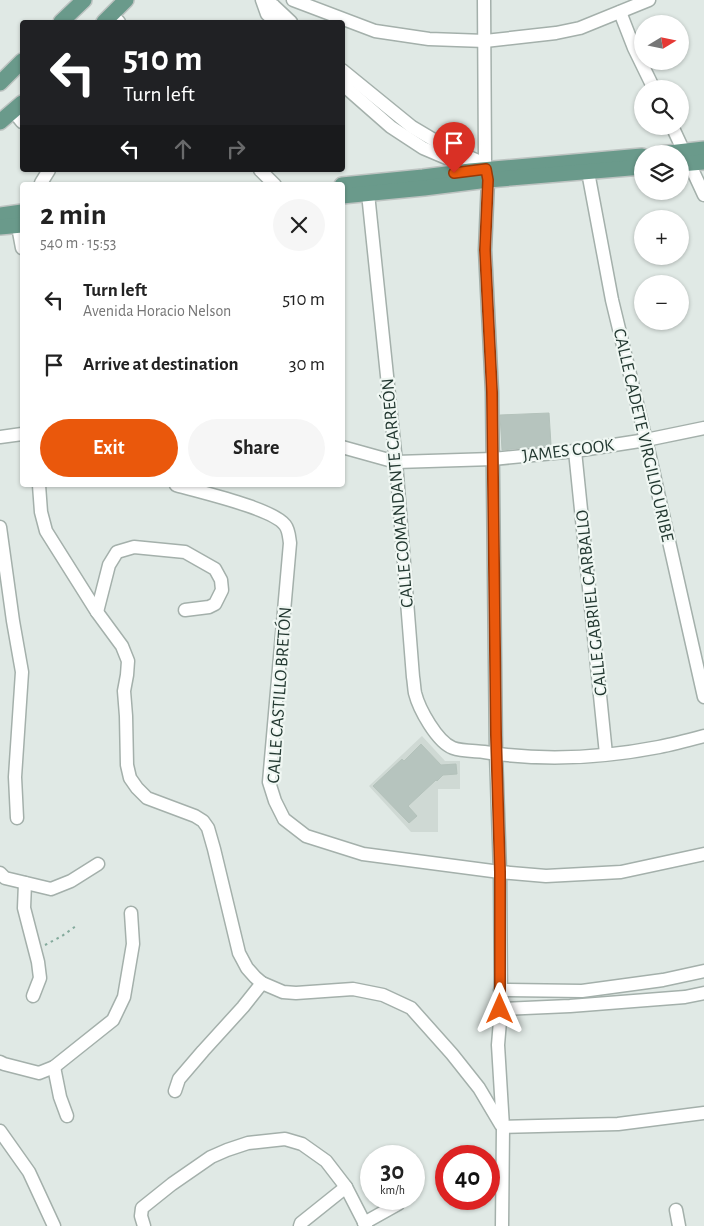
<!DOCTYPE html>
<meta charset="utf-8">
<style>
:root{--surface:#fff;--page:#f6f6f6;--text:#222;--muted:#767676;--accent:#ea580c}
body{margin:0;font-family:"Alegreya Sans",sans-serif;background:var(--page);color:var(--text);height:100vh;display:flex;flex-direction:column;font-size:19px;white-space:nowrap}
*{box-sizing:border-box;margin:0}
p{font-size:16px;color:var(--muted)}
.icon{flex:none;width:28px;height:28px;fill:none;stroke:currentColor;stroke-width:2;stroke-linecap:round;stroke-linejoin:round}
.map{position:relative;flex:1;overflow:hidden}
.panel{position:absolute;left:20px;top:182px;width:325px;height:305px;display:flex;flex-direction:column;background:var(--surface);border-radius:5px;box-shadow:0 1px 4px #0004}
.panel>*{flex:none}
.guide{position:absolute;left:20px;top:20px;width:325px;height:152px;border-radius:5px;box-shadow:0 1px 4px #0004;background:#202124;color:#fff;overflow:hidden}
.needle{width:32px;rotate:80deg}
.tools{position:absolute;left:634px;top:15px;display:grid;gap:10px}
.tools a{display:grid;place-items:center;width:55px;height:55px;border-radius:50%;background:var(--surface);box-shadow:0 1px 4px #0004;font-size:25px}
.speed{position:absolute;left:360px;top:1145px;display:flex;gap:10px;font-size:25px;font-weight:700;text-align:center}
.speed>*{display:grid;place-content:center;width:65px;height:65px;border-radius:50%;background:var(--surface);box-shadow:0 1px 4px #0004;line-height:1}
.speed small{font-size:12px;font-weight:400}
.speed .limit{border:8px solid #d22;background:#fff;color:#111}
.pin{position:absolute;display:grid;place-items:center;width:42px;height:42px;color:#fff;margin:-51px -21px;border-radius:50% 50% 50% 0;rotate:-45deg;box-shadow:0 0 5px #0007}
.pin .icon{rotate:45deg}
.me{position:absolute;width:55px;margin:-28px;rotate:0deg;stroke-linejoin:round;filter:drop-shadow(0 0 4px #0008)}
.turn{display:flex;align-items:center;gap:18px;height:105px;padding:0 20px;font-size:22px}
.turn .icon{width:65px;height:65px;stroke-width:2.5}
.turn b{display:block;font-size:35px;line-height:42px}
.lanes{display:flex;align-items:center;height:48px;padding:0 20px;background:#0003;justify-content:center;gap:25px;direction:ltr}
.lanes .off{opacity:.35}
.round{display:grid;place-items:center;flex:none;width:52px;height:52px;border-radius:26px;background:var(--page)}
.summary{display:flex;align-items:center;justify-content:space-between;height:85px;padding:0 20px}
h1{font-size:30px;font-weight:600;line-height:38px}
.cta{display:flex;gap:10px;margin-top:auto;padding:10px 20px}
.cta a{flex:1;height:58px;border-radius:30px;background:var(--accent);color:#fff;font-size:20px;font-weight:600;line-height:58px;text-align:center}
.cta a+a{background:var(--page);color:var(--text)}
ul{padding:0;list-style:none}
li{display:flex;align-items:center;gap:15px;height:65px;padding:0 20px}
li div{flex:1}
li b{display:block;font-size:19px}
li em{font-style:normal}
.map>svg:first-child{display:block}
.built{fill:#cfd9d4}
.building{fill:#b6c4be;stroke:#b4c2bb}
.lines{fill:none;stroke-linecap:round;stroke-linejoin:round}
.minor-casing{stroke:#a4b0ab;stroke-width:15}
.major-casing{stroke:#bdc3c1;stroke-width:18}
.path{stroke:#84aa9c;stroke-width:2;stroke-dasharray:2.5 4;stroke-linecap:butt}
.minor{stroke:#fff;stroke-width:12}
.major{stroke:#6a9a8b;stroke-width:15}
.route-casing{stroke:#983908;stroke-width:12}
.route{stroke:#ea580c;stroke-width:9}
.labels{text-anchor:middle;stroke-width:4.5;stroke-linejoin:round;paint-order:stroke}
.street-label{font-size:18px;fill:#233831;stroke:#f0f7f3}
</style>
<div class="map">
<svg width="704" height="1226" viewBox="0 0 704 1226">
<rect width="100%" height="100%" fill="#e0e9e5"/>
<path class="built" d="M422,736L445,761H460V789H438V832H411L369,786Z"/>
<g class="building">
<path d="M549,413L551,445L502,450L500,415Z"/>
<path d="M421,744L441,765L456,764L457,774L443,775L437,781L436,780L408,806L417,816L409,823L373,786L402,759L404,761Z"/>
</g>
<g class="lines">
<g class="minor-casing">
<g id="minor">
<path d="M262,0L267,14L276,22"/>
<path d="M264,0L274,6L291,22"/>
<path d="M293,0L375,31L429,39L485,41L556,33L580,28L649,0"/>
<path d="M484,0L485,164L488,180L485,250L492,392L496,754L500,872L501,1009L498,1045L503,1127L502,1226"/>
<path d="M620,12L634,48L654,89"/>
<path d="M112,15L119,22"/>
<path d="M342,70L412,127L444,146L485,164"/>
<path d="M342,84L391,127L423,148L463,165L470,171L471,177"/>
<path d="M13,111L22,122"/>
<path d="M672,126L704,195"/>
<path d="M260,170L275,185"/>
<path d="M588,172L612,300L650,457L704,697"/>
<path d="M41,183L49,170"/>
<path d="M367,184L396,462L413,677C414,682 414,688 415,693C419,709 437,742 453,748C461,751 475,751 484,752C541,761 602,758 659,747C674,744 689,740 704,736"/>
<path d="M16,216L22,248"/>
<path d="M0,437L22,434"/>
<path d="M342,447L396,462L493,459L575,451L646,440L704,428"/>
<path d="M575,451L606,754"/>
<path d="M39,485L41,512L46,531L97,612L122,646L128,661L127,675L124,691L126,716L127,765L130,778L137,788L147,798L195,816L203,821L208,828L214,849L239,953L247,968L255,977L262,983L283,992L296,993L353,989L383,995L411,1008L452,1054L479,1088L501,1125"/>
<path d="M176,485C199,492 272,508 285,525C289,530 289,537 290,543L269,782L275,801L284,819L306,836L363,854L500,872L546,876L621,872L704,854"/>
<path d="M0,527L13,621L22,672L15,777L17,818"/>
<path d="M97,612L109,565L117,552L134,547L185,552L215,569L221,580L222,590L215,604L209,607L185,610"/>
<path d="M0,873L5,878L51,889L71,881L98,864"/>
<path d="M25,883L24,908L38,962L40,978L33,996"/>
<path d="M500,990L582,991L663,980L704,971"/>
<path d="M501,1009L570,1006L685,997L704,993"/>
<path d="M0,1062L4,1064L39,1073L54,1067L113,1020L124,997L133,944L131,913"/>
<path d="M54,1067L60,1097L67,1116"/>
<path d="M175,1091L179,1079L203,1051L243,1007L262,983"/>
<path d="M503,1127L618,1124L704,1113"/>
<path d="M0,1131L29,1172L54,1226"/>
<path d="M676,1210L679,1226"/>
<path d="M364,1223L398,1204"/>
<path d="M144,1226L141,1216L142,1208L172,1184L211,1157L227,1150L248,1143L285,1139L302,1144L326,1161L346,1187L366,1226"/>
<path d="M300,1226L301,1223L346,1187"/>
</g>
</g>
<g class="major-casing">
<g id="major">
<path d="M61,22L84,0"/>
<path d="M104,22L126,0"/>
<path d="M0,83L22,61"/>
<path d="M0,122L22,103"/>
<path d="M660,154L704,149"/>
<path d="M680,164L704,162"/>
<path d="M342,185L423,177L470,171L563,163L642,156"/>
<path d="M342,196L424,188L488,180L642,167"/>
<path d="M0,215L22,212"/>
<path d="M0,227L22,225"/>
</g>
</g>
<path class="path" d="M45,945L62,936L76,926"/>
<use href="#minor" class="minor"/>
<use href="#major" class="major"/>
</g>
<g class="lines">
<g class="route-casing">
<path id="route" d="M454,173L486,169L488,180L485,250L492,392L496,735L500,872V1009"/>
</g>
<use href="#route" class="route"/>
</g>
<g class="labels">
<g class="street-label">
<text transform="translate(644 435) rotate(77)" y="6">CALLE CADETE VIRGILIO URIBE</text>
<text transform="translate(568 450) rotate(-7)" y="6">JAMES COOK</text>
<text transform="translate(397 493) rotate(-95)" y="6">CALLE COMANDANTE CARREÓN</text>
<text transform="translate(591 603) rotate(-96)" y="6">CALLE GABRIEL CARBALLO</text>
<text transform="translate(279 695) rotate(-86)" y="6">CALLE CASTILLO BRETÓN</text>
</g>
</g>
</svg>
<div class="tools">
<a><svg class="needle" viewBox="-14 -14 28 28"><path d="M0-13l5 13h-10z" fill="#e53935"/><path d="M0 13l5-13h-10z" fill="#767676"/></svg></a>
<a><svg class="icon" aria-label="search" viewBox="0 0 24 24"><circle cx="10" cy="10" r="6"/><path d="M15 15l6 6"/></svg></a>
<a><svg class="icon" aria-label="layers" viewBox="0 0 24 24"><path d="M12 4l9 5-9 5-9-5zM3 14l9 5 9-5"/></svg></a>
<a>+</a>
<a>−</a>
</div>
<div class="speed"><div>30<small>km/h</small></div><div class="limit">40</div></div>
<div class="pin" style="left:454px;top:173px;background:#d93025"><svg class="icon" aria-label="arrive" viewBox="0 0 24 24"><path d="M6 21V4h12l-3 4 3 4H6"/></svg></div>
<svg class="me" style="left:500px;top:1009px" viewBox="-20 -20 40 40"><path d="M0-17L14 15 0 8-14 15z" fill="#ea580c" stroke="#fff" stroke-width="4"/></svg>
<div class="guide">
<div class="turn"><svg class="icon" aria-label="left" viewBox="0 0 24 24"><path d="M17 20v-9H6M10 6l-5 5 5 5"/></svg><div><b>510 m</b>Turn left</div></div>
<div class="lanes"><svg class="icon" aria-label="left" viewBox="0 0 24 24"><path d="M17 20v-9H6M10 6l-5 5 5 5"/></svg><svg class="icon off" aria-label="ahead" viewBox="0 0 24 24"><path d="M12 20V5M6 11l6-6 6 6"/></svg><svg class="icon off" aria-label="right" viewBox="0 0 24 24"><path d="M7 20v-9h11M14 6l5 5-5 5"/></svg></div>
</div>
<section class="panel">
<div class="summary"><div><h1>2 min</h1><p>540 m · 15:53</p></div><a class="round"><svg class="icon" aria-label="close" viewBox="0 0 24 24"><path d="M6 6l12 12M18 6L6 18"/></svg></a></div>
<ul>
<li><svg class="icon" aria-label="left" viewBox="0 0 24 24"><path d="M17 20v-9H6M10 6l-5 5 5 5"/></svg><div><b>Turn left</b><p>Avenida Horacio Nelson</p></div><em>510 m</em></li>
<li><svg class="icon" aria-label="arrive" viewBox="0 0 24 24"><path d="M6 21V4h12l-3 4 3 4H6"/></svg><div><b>Arrive at destination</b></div><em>30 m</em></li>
</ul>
<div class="cta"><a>Exit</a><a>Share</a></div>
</section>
</div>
